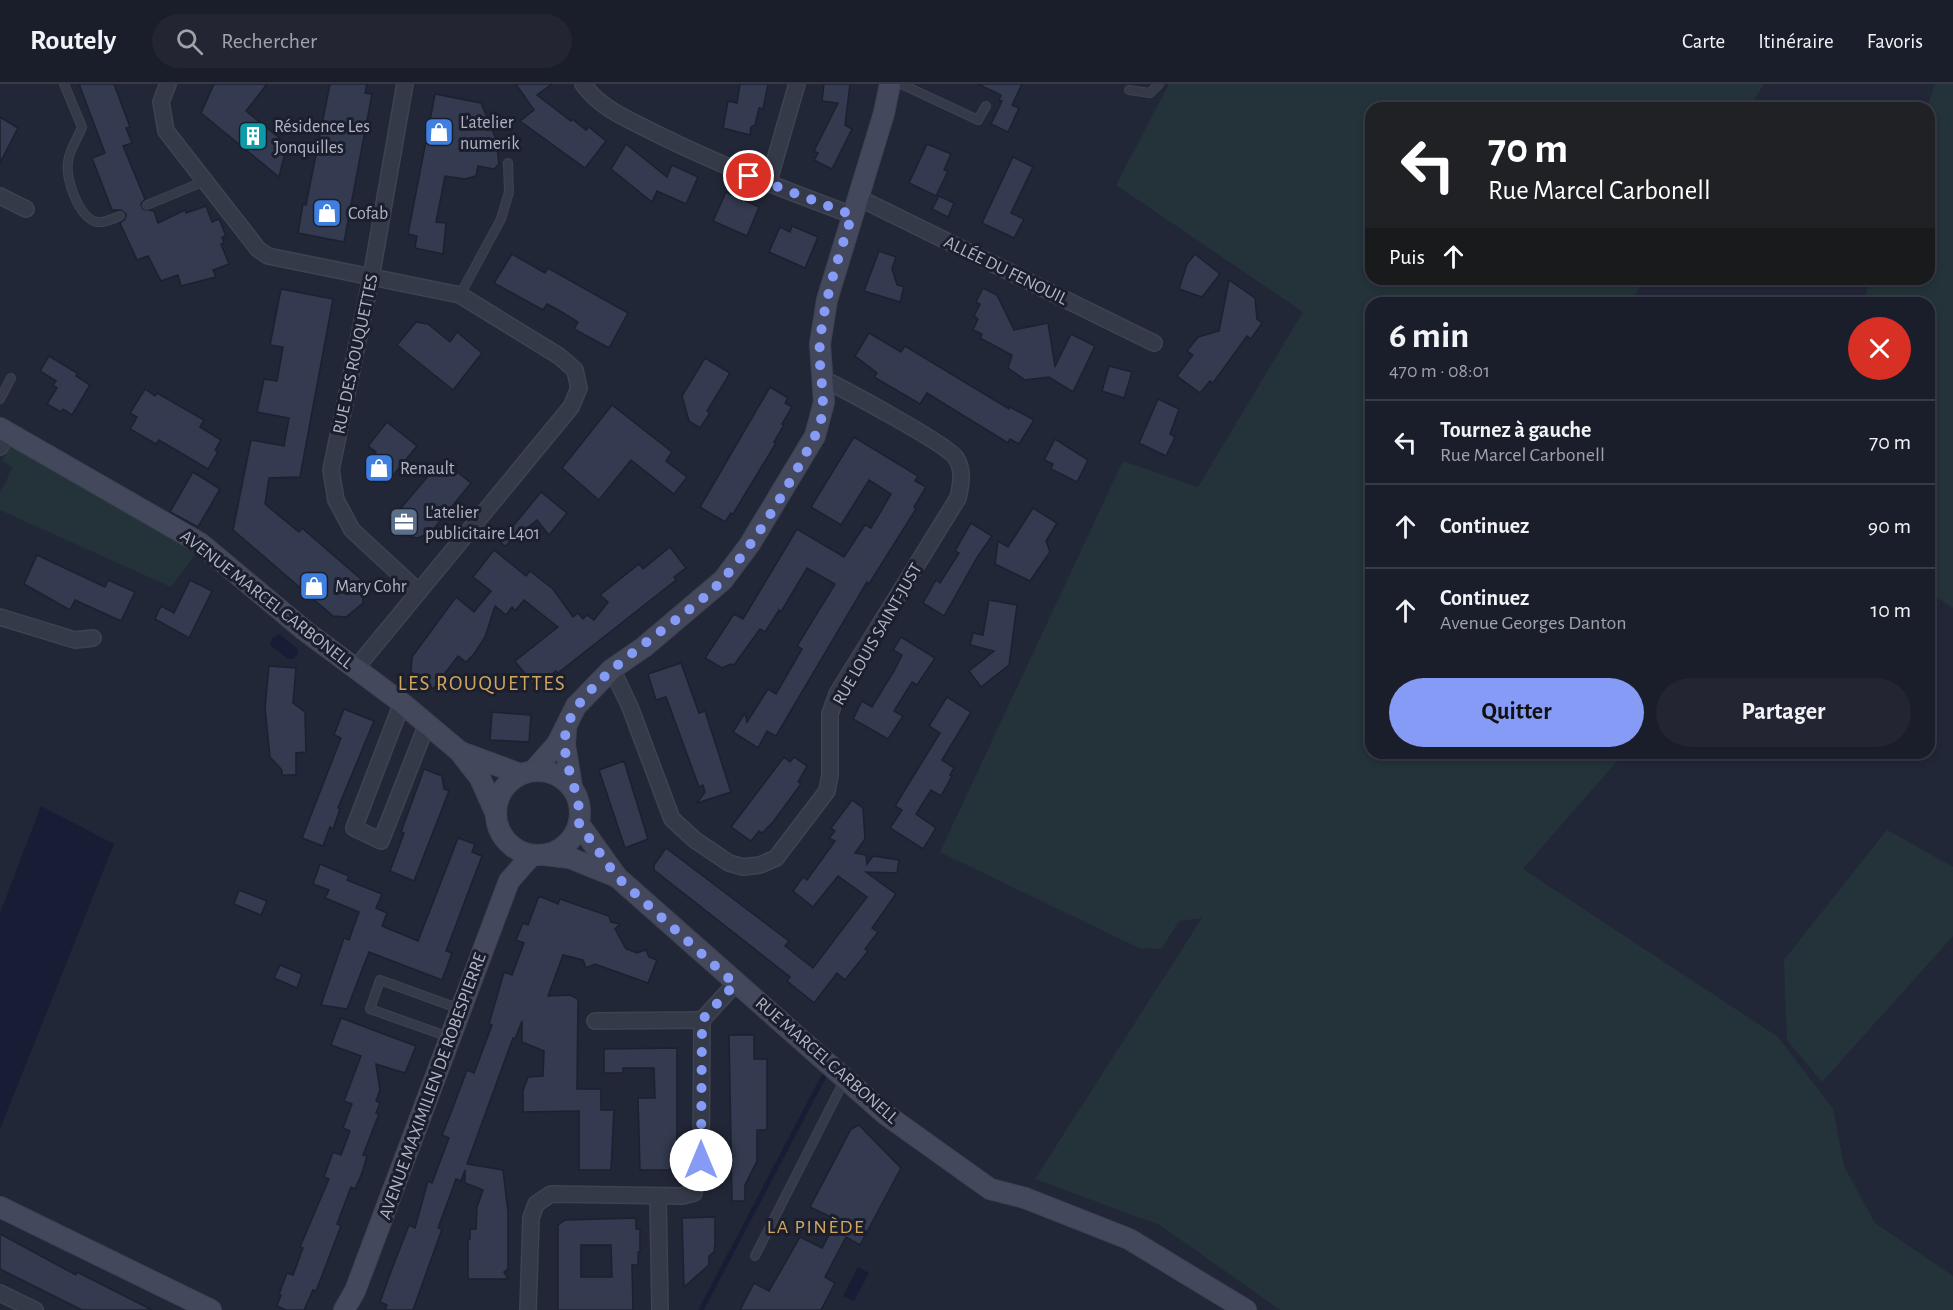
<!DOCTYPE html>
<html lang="fr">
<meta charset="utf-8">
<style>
:root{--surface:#1a1d2a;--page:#232632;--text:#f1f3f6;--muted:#9fa2a8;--line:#383b47;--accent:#859bf5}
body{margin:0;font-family:"Alegreya Sans",sans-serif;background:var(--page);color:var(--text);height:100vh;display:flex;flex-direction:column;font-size:22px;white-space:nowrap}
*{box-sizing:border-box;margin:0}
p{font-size:20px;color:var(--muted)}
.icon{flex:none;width:33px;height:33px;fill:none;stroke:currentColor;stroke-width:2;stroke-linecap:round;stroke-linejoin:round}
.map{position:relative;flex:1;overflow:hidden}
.drawer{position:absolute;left:1365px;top:213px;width:570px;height:462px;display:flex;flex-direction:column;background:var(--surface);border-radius:18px;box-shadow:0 3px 9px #0003,0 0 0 2px var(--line)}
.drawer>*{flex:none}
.banner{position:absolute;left:1365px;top:18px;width:570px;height:183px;border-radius:18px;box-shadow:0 3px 9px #0003,0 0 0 2px var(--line);background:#202124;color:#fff;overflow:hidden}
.pin{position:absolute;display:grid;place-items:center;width:51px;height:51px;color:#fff;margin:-26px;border:3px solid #fff;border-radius:50%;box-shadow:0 2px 6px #0007}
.me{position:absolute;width:66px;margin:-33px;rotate:0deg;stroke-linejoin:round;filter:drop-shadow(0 0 4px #0008)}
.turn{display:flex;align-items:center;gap:21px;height:126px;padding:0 24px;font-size:27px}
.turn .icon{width:78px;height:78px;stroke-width:2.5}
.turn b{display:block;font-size:42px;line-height:51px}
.then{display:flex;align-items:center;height:57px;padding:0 24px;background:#0003;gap:12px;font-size:22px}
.round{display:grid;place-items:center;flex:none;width:63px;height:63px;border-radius:32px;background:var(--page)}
.overview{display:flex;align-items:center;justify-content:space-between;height:102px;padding:0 24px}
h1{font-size:36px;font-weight:700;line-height:45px}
.primary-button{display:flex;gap:12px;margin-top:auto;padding:12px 24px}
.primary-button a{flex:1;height:69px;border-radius:36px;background:var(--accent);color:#111;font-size:24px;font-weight:700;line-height:69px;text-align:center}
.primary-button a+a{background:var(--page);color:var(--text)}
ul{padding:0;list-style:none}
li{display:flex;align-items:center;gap:18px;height:84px;padding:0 24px;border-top:2px solid var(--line)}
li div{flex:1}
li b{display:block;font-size:22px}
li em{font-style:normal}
header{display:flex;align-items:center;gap:36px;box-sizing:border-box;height:84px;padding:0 30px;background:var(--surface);border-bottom:2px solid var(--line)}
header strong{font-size:28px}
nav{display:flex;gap:33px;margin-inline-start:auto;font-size:21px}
.search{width:420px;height:54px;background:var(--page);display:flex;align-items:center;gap:15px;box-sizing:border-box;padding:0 21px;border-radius:33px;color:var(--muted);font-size:22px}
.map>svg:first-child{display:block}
.green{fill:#233339}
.water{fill:#161d35}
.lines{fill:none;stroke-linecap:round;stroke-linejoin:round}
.stream{stroke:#161d35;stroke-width:5}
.building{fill:#343a4f;stroke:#1c212f;stroke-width:1.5;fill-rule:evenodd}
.lane-casing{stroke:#3e4352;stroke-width:10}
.street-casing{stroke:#3e4352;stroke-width:18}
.secondary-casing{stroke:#3e4352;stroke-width:22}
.lane{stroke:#353a49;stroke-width:8}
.street{stroke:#353a49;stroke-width:15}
.secondary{stroke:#43485c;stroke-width:20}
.route{stroke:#859bf5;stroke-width:10;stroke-dasharray:0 18}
.labels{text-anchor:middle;stroke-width:6;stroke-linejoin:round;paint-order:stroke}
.poi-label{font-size:18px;fill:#b0b4c5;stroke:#1b1f2d;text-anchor:start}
.street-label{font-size:18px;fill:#b0b4c5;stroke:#1b1f2d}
.neighbourhood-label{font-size:20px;letter-spacing:1.5px;fill:#d0a65f;stroke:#1b1f2d}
.quarter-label{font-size:21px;letter-spacing:1.5px;fill:#d0a65f;stroke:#1b1f2d}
</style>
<header>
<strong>Routely</strong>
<div class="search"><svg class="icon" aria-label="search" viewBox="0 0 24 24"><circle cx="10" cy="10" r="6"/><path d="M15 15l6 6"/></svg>Rechercher</div>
<nav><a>Carte</a><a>Itinéraire</a><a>Favoris</a></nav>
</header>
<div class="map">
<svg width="1953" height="1226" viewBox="0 0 1953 1226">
<rect width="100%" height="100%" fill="#222738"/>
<g class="green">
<path d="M1169,0H1764L1749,24H1371V195H1644L1630,219H1371V669H1624L1523,785L1778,953L1833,1025L1844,1082L1875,1139L1953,1192V1226H1280L1160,1141L1035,1095L1202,834L1179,837L1161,865L1139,864L940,768L1123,377L1198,403L1303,228L1116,101Z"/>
<path d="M1935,0H1953V524L1929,508V219H1863L1871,195H1929L1927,24Z"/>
<path d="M12,360L196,469L171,503L0,426V409L13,383L2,377Z"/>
<path d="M1887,746L1953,783V852L1822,998L1787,956L1784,876Z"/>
</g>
<g class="water">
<path d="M279,550L298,565V570L293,575H288L270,561L272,554Z"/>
<path d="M41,722L114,760L0,1045V829Z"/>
<path d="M858,1183L869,1189L854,1217L843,1212Z"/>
</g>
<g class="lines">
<path class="stream" d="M701,1226L826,988"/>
</g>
<g class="building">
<path d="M79,0H114L130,43L126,44L132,59L123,62L145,115L141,120L143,125L154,127L158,139L185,126L186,129L206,122L212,138L219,135L226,152L222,153L224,159L221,160L229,180L213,186L216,193L181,202L178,191L161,197L148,172L137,176L120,139L125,135L126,130L121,126H112L92,74L105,69Z"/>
<path d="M214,0H267L246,27L287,60L279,93L201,29Z"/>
<path d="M330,0H367L365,9L372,10L344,158L298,149L303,120L306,121Z"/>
<path d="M516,0H552L537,11L571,37L572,35L586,46L589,43L606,57L585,84L520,37L534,26Z"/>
<path d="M740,0H768L763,25L759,24L755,41L751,43L750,51L723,44L728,17L737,19Z"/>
<path d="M824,0H850L845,41L852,45L832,85L814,76L818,69L814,67L838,19L822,17Z"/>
<path d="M978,0H1022L1012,21L1019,24L1008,48L991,40L1002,17L999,16L1001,11Z"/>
<path d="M435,10L481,19L496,55L499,80L494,85L478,82L476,92L465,95L445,92L436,138L446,139L443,170L415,164L417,152L408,150Z"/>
<path d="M0,33L18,44L0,79Z"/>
<path d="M626,60L667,93L672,81L698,93L686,120L657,107L652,118L611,85Z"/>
<path d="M927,60L951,70L944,86L948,87L936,112L909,99Z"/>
<path d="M1013,73L1033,83L1011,129L1024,135L1014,154L982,139Z"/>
<path d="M726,108L759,123L747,152L713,137Z"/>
<path d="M939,112L954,119L948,133L932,125Z"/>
<path d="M792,142L818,153L805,184L769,168L780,143L790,148Z"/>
<path d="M879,167L896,173L892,185L897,201L904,203L900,218L864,207Z"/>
<path d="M512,170L545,189L548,184L628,229L609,264L574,245L578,238L555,224L547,220L543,226L494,199Z"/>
<path d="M1195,170L1220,190L1202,213L1179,205L1187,180Z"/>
<path d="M1229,196L1255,214L1257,235L1262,239L1251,255L1247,252L1213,299L1210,297L1200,309L1177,292L1193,271L1187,267L1198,253L1219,247Z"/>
<path d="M983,204L997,211L1014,246L1048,239L1055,282L1071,250L1095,262L1073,308L1049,293L1025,296L1008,284L1012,271L980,254L982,250L973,246L978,235L974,232L980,220L976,218Z"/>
<path d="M281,205L333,215L300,393L269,394L265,420L299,448L302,444L362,496L363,519L346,533L333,532L233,446L251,356L284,362L289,334L257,328L264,295L277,297L283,263L270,261Z"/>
<path d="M416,238L428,240L450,258L457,248L482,269L453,306L397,261Z"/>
<path d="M869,249L901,268L905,262L1009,325L1010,323L1034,336L1019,360L1010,355L1008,359L927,309L920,320L874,293L877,289L855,272Z"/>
<path d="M49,272L77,289L76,292L90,301L72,331L63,325L61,328L47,320L57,304L53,301L56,297L40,287Z"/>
<path d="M705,274L730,289L707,327L710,329L700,344L689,337L682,312Z"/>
<path d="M1109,282L1132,288L1124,314L1102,307Z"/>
<path d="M770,303L788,314L785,319L792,323L782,340L784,341L774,358L776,359L733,430L731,429L725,438L700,423Z"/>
<path d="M145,305L155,312L157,309L204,336L200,343L221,356L215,366L218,368L208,385L159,356L156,360L130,345L137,333L130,329Z"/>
<path d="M1158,315L1179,325L1170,350L1175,353L1166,372L1139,359Z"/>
<path d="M612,321L672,368L666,377L687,393L674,410L631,376L599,416L562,384Z"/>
<path d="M387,338L417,362L386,400L365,382L376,368L368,362Z"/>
<path d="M854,353L918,392L915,397L926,403L914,423L916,425L869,500L867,498L776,652L767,647L758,664L733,648L745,629L747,638L768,605L776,610L802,565L797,562L835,500L807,484L781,528L779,526L765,548L760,545L734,581L731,580L722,584L705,574L734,530L743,535L797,445L844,473L865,441L871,444L891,410L869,396L841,441L811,423Z"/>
<path d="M1055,355L1088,376L1077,398L1051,385L1053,380L1044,376Z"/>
<path d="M442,376L471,399L431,448L418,454L406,452L388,439Z"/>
<path d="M193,388L220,405L198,443L170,428Z"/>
<path d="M541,408L567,429L549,451L537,436L505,462L500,458Z"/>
<path d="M1033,424L1057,439L1046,457L1050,468L1030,497L995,480L998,457L1008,463Z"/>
<path d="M971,439L992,452L978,472L944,532L923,519L936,496L940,499L959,469L955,467Z"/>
<path d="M670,463L686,484L674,493L676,496L558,589L556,587L535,603L515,577L558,543L524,516L515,527L512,523L506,531L495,522L485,553L474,570L466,578L458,572L433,605L430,602L427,607L414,596L417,592L411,588L412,573L456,513L474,528L491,507L473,493L494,466L526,492L530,487L553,505L573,533L578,529L583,535L587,531L594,536L608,518L600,511L639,480L643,485Z"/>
<path d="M37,471L105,503L108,496L135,508L121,537L75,516L70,526L24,500Z"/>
<path d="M190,496L212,507L189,554L155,535L161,522L174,529Z"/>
<path d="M989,516L1017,521L1009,581L981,603L969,587L994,567L970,561L973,549L983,551Z"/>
<path d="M901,553L935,574L917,601L912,598L894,627L903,632L888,655L853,635L862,617L872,623L894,587L902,571L893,566Z"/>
<path d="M681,579L699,629L705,627L731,708L697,719L705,708L703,701L699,703L666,613L656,616L648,590Z"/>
<path d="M269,582L296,584L293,619L305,628L306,668L296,669V691H282V686L270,673L265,624Z"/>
<path d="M947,613L971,628L942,676L954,684L950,691L952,692L941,712L931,706L916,730L936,744L923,765L890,744L902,726L895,722L940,649L929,642Z"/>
<path d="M344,625L374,637L338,724L340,725L333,745L330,743L323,762L302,754L341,654L334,651Z"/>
<path d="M492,628L531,631L529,658L490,656Z"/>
<path d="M784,673L790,678L794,673L807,682L798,698L801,700L773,738L762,749L759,747L751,757L731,743Z"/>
<path d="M624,677L648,755L625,764L599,686Z"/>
<path d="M424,685L442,692L444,705L449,707L414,797L390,787L404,749L401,748Z"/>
<path d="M852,716L863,724L865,755L855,769L866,771L867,780L873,772L899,776L897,789L866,788L896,810L872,844L878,848L865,865L868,867L845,896L837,889L814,919L787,897L790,893L654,786V781L666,764L789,857L785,862L813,884L867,813L838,792L813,823L793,807L803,793L807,796L835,757L829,754L835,747L831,744Z"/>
<path d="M458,754L475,760L472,768L482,772L446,867L452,869L442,896L369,868L347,925L321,921L344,854L349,856L359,828L325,814L329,806L313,800L320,780L349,792L347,796L382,810L376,824L387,829L382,842L418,857Z"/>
<path d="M239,806L267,817L261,831L234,820Z"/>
<path d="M539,812L558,820L560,815L609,832L611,838L620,840L615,845L626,865L637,869L646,866L649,873L657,876L648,899L595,880L586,884L583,876L563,871L548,912L570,911L578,915L577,1005H601V1026H614L611,1086H579V1027L523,1028V1007L528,993L543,992L544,967L522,958V937L515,955L513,954L467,1080L503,1086L508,1128V1185L504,1188L508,1195H468V1155H470V1145H476L477,1123L483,1106L465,1099V1086L461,1097L456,1095L451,1109L438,1144L442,1145L413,1226H385L387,1221L380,1218L390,1190L409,1141L415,1144L428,1097L432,1099L449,1054L442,1051L452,1026L467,986L474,989L492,941L489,940L504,888L512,891L524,859L516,856L523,839L528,841Z"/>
<path d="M280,881L302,890L297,904L274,894Z"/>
<path d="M341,934L416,962L405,989L376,980L380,1006L376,1017L380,1019L376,1029L379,1030L363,1071L367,1072L362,1089L355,1105L351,1103L337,1140L341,1142L316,1207L313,1206L304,1226H286L277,1222L281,1211L279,1210L287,1189L293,1191L303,1164L300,1163L329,1095L324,1093L333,1068L341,1071L350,1047L343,1044L352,1020L344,1017L361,972L331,961Z"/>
<path d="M729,951H754V975H767V1046H757V1077L745,1101V1117H732Z"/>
<path d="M677,964V1075L674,1082L669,1086H640L638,1014H655L654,984H623V989H604V965Z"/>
<path d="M859,1041L901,1084L860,1161L846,1153L825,1193L835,1199L821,1226H740L754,1199L769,1207L800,1153L822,1164L837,1136L810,1123L851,1045Z"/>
<path d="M715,1133V1160L714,1168L709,1172V1181L684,1203L682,1134Z"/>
<path d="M636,1134V1145H640V1168H638V1181H632L633,1226H558V1141L565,1136ZM581,1161H611L612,1193H581Z"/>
<path d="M0,1150L76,1191L77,1188L152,1226H82L0,1185Z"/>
</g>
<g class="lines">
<g class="lane-casing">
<g id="lane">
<path d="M64,0L82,43C78,54 69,66 68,78C65,95 79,134 97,138C105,139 113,135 120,132"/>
<path d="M901,0L978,36L986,22"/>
<path d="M1129,6L1150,9L1159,0"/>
<path d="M147,121L205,97"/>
<path d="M460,211L501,135L509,108L508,79"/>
<path d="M0,315L11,294"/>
<path d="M449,953L370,925L380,896L460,925"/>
<path d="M755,1172L844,997"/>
</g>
</g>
<g class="street-casing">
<g id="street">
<path d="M168,0L161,18L166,47L258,165L268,172L460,211L559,272L575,286L579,304L571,323L356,584"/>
<path d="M405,0L371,194L331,386L336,416L352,446L419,508"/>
<path d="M583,0C601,25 628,35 655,49C719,81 785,106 852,131"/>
<path d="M768,100L797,0"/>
<path d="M0,112L26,125"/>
<path d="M857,113L1154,259"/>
<path d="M0,363L8,348"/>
<path d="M0,533L75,556L93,554"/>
<path d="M612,585L630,623L672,735L695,756L729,779L743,783L760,781L776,774L827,707L830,691V630L837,610L958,414C961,401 964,386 956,374C947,360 842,304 821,294"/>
<path d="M402,619L354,744L381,757L427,640"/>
<path d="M595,937L702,936"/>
<path d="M658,1112L660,1226"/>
<path d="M0,1209L35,1226"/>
<path d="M528,1226L531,1134L536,1120L551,1110L682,1112L694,1109L701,1076L702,936L735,900"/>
</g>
</g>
<g class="secondary-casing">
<g id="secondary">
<path d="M0,344L200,459L304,546L402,619L459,667L480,694L496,730"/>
<path d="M566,646L565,661L572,703"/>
<path d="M461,668L520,690"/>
<path d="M534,686L557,660L576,622L612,585L644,563L723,496L750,460L815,352L824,318L820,260L827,216L884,29L890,0"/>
<circle cx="538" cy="729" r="42"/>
<path d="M579,740L617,793L885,1030L990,1105L1025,1114L1129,1155L1246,1226"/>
<path d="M545,771L570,774L617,793"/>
<path d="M0,1123L211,1226"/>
<path d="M344,1226L355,1207L509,797L532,771"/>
</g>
</g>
<use href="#lane" class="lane"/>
<use href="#street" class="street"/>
<use href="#secondary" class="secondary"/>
</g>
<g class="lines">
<path class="route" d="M701,1076L702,936L735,900L617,793L579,740C583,709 559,679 566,647C577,594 687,537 724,494C758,455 791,398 815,352C831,322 817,291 820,258C824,215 839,172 852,131L749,92"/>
</g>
<defs>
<g id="shop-square" transform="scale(1.5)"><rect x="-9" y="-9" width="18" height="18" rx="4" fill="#3f7fe0" stroke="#1b1f2d"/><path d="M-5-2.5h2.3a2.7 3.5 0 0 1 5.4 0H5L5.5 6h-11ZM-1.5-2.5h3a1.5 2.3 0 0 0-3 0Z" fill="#fff"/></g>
<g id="building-square" transform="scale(1.5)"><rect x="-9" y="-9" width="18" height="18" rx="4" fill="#0f9aa8" stroke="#1b1f2d"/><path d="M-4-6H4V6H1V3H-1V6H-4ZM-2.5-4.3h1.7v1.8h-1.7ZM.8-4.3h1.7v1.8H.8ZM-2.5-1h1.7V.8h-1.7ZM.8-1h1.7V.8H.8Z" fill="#fff"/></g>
<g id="office-square" transform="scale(1.5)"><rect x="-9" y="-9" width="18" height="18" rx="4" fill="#5c6f8a" stroke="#1b1f2d"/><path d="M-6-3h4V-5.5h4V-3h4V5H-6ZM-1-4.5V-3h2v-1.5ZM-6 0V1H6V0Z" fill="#fff"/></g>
</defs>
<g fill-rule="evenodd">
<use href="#shop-square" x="439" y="48"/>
<use href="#building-square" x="253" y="52"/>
<use href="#shop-square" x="327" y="129"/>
<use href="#shop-square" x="379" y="384"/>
<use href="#office-square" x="404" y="438"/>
<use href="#shop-square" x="314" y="502"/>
</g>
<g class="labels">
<g class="poi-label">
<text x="460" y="44">L'atelier<tspan x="460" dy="21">numerik</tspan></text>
<text x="274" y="48">Résidence Les<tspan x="274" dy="21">Jonquilles</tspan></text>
<text x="348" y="135">Cofab</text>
<text x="400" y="390">Renault</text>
<text x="425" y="434">L'atelier<tspan x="425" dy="21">publicitaire L401</tspan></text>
<text x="335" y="508">Mary Cohr</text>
</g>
<g class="street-label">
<text transform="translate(1006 186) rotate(26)" y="6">ALLÉE DU FENOUIL</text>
<text transform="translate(355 270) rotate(-78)" y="6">RUE DES ROUQUETTES</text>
<text transform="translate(267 515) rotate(38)" y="6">AVENUE MARCEL CARBONELL</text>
<text transform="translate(877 550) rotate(-60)" y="6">RUE LOUIS SAINT-JUST</text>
<text transform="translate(827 976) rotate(41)" y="6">RUE MARCEL CARBONELL</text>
<text transform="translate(432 1002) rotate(-70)" y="6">AVENUE MAXIMILIEN DE ROBESPIERRE</text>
</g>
<g class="neighbourhood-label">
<text x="816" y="1149">LA PINÈDE</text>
</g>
<g class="quarter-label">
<text x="482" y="606">LES ROUQUETTES</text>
</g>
</g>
</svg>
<div class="pin" style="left:749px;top:92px;background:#d93025"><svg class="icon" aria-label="arrive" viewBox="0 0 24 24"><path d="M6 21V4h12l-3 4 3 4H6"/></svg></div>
<svg class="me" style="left:701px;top:1076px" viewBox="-20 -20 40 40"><circle r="19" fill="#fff"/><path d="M0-13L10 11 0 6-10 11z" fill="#859bf5"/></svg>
<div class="banner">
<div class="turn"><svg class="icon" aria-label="left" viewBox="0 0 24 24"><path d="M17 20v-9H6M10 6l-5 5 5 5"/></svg><div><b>70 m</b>Rue Marcel Carbonell</div></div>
<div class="then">Puis<svg class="icon" aria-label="ahead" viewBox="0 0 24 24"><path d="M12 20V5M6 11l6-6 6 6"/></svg></div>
</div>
<section class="drawer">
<div class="overview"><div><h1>6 min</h1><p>470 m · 08:01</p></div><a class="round" style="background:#d93025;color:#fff"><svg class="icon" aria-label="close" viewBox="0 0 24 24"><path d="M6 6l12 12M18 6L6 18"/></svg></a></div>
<ul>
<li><svg class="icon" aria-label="left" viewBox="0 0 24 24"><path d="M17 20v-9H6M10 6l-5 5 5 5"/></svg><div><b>Tournez à gauche</b><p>Rue Marcel Carbonell</p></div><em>70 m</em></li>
<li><svg class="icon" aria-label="ahead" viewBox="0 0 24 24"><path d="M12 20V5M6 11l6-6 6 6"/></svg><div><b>Continuez</b></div><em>90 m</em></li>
<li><svg class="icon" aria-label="ahead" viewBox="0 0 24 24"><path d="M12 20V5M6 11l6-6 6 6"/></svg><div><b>Continuez</b><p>Avenue Georges Danton</p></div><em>10 m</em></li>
</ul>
<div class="primary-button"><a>Quitter</a><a>Partager</a></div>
</section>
</div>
